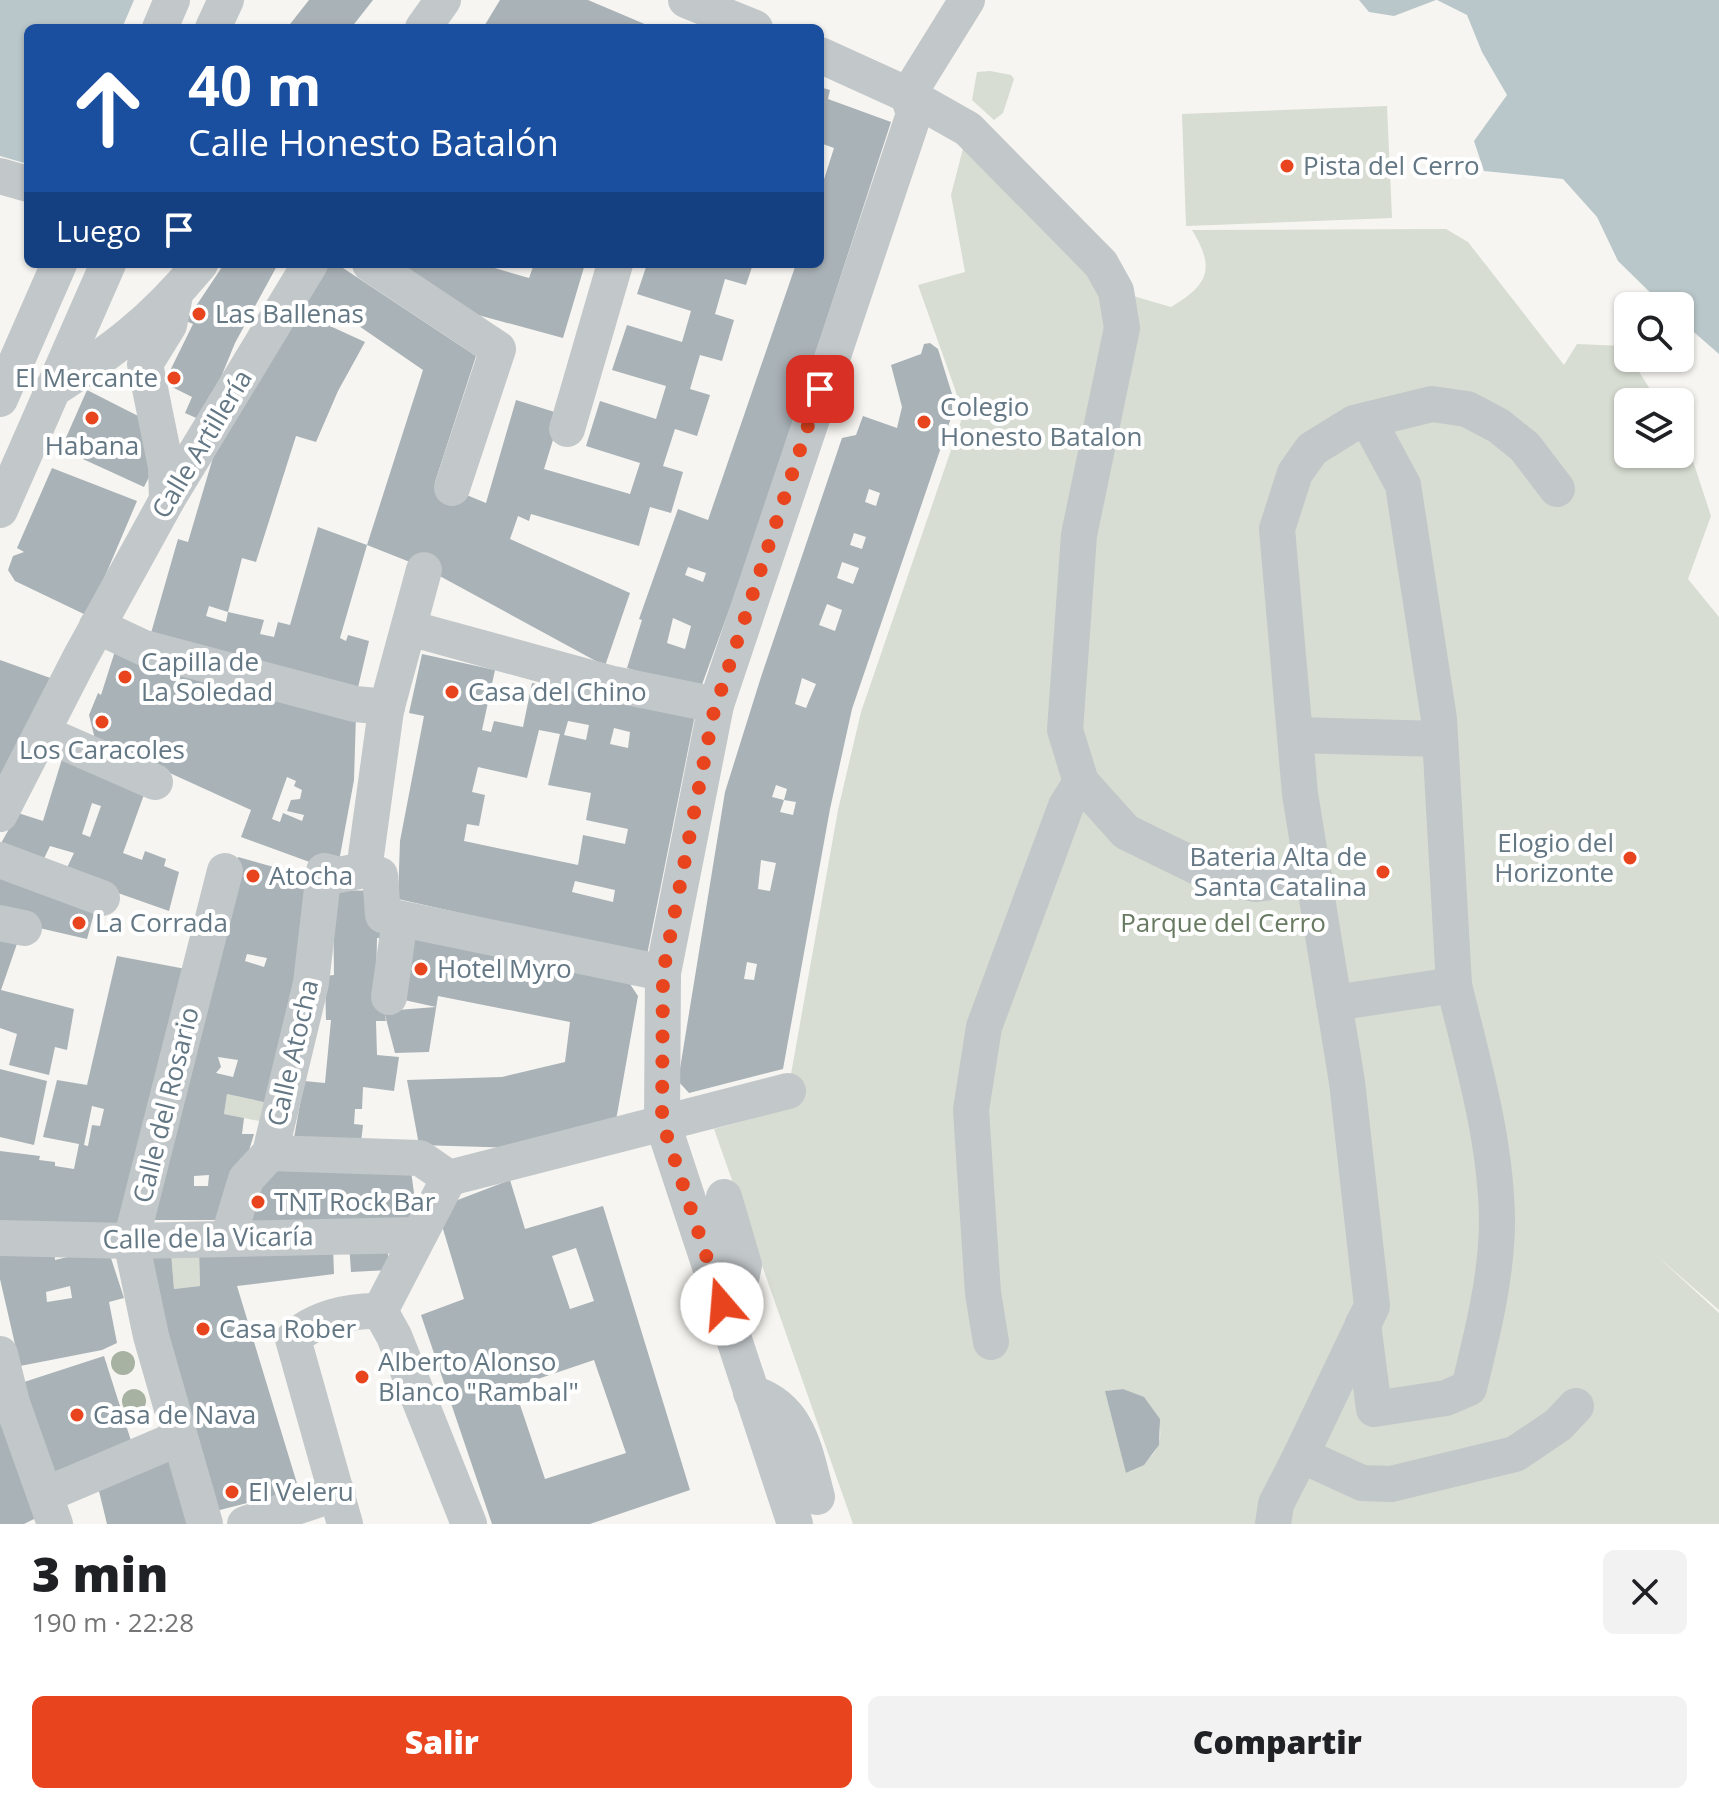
<!DOCTYPE html>
<html lang="es">
<meta charset="utf-8">
<style>
:root{--surface:#fff;--page:#f2f2f2;--text:#202124;--muted:#757577;--accent:#e8451f}
body{margin:0;font-family:"Open Sans",sans-serif;background:var(--page);color:var(--text);height:100vh;display:flex;flex-direction:column;font-size:30px;white-space:nowrap}
*{box-sizing:border-box;margin:0}
p{font-size:26px;color:var(--muted)}
.icon{flex:none;width:44px;height:44px;fill:none;stroke:currentColor;stroke-width:2;stroke-linecap:round;stroke-linejoin:round}
.map{position:relative;height:1524px;overflow:hidden}
.side{display:flex;flex-direction:column;background:var(--surface);flex:1}
.side>*{flex:none}
.top-card{position:absolute;left:24px;top:24px;width:800px;height:244px;border-radius:12px;box-shadow:0 2px 6px #0004;background:#1a4fa0;color:#fff;overflow:hidden}
.controls{position:absolute;left:1614px;top:292px;display:grid;gap:16px}
.controls a{display:grid;place-items:center;width:80px;height:80px;border-radius:12px;background:var(--surface);box-shadow:0 2px 6px #0004;font-size:40px}
.pin{position:absolute;display:grid;place-items:center;width:68px;height:68px;color:#fff;margin:-34px;border-radius:16px;box-shadow:0 4px 12px #0006}
.me{position:absolute;width:88px;margin:-44px;rotate:342deg;stroke-linejoin:round;filter:drop-shadow(0 0 6px #0008)}
.turn{display:flex;align-items:center;gap:28px;height:168px;padding:0 32px;font-size:36px}
.turn .icon{width:104px;height:104px;stroke-width:2.5}
.turn b{display:block;font-size:56px;line-height:68px}
.then{display:flex;align-items:center;height:76px;padding:0 32px;background:#0003;gap:16px;font-size:30px}
.round{display:grid;place-items:center;flex:none;width:84px;height:84px;border-radius:12px;background:var(--page)}
.overview{display:flex;align-items:center;justify-content:space-between;height:136px;padding:0 32px}
h1{font-size:48px;font-weight:800;line-height:60px}
.cta{display:flex;gap:16px;margin-top:auto;padding:16px 32px}
.cta a{flex:1;height:92px;border-radius:12px;background:var(--accent);color:#fff;font-size:32px;font-weight:800;line-height:92px;text-align:center}
.cta a+a{background:var(--page);color:var(--text)}
.map>svg:first-child{display:block}
.green{fill:#d7ddd2;fill-rule:evenodd}
.water{fill:#bac7ca}
.building{fill:#a9b2b7;fill-rule:evenodd}
.lines{fill:none;stroke-linecap:round;stroke-linejoin:round}
.minor{stroke:#c2c7c9;stroke-width:36}
.tree{fill:#a8b2a2}
.route{stroke:#e8451f;stroke-width:14;stroke-dasharray:0 25.2}
.poi-dot{fill:#e8451f;stroke:#fff;stroke-width:3}
.labels{text-anchor:middle;stroke-width:8;stroke-linejoin:round;paint-order:stroke}
.poi-label{font-size:26px;fill:#637784;stroke:#fff;text-anchor:start}
.street-label{font-size:26px;fill:#637784;stroke:#fff}
.park-label{font-size:26px;fill:#687b62;stroke:#fff}
</style>
<div class="map">
<svg width="1719" height="1524" viewBox="0 0 1719 1524">
<rect width="100%" height="100%" fill="#f6f5f1"/>
<g class="green">
<path d="M990,71L1011,75L1014,79L1003,113L994,120L972,100L977,72Z"/>
<path d="M1387,106L1392,218L1186,226L1182,114Z"/>
<path d="M968,129L1116,291L1171,307C1208,285 1216,269 1192,230L1446,229L1468,242L1564,365L1577,344L1623,346L1658,402H1628V454H1680V437L1690,452L1711,516L1688,579L1719,617V1310L1657,1256L1719,1313V1524H853L714,1129L751,1119L788,1091L838,810L861,712L961,421L956,392L918,285L965,272L951,195ZM1123,1389C1169,1407 1175,1453 1127,1473L1106,1391Z"/>
<path d="M227,1094L268,1103L264,1122L224,1114Z"/>
<path d="M199,1250L200,1286L174,1289L171,1252Z"/>
</g>
<g class="water">
<path d="M0,0H134L122,28H28V164L0,156Z"/>
<path d="M1359,0H1436L1394,16L1369,12Z"/>
<path d="M1437,0H1719V354L1680,320V306H1664L1618,261L1597,217L1563,179L1484,171L1474,141L1507,95L1482,52L1467,15Z"/>
</g>
<g class="building">
<path d="M309,0H373L351,28H287Z"/>
<path d="M500,0H588L654,28H483Z"/>
<path d="M820,87L830,90L828,99L891,122L756,536L700,690L627,668L642,620L639,619L678,509L708,520L796,264H820V192L834,148L820,143ZM688,567L706,573L703,582L685,575ZM673,618L691,626L685,649L667,643Z"/>
<path d="M224,264H278L235,343L203,421L185,413L192,397L164,383L193,324L186,321Z"/>
<path d="M326,264H337L476,356L435,482L486,503L516,400L561,414L544,469L630,494L640,463L586,446L600,401L656,419L666,386L612,370L627,325L682,342L691,311L637,294L647,264H753L746,285L725,279L715,314L734,320L722,361L700,355L690,389L710,395L697,436L675,429L663,466L683,472L671,513L650,507L639,546L531,514L529,521L518,516L510,539L630,593L605,666L425,568L367,545L423,370L340,313L330,326L365,342L338,391L316,442L296,436L256,562L242,558L228,612L209,606L206,616L226,622L228,612L264,620L260,634L274,637L278,622L290,625L318,527L367,545L340,638L346,641L348,635L369,641L356,696L149,640L178,539L188,542L217,444Z"/>
<path d="M395,264H481L529,278L534,264H585L563,338L467,312Z"/>
<path d="M930,343L938,349L952,394V415L852,709L830,809L783,1069L689,1093L678,1081L725,792L761,677L842,438L856,435L863,416L897,428L902,407L891,365L921,354L924,344ZM869,489L880,493L876,506L865,502ZM854,533L866,537L862,549L850,545ZM842,562L859,568L853,584L837,578ZM827,604L842,610L835,631L819,625ZM802,678L816,684L806,708L795,704ZM776,785L787,789L784,800L796,802L793,815L780,812L784,800L772,797ZM761,860L776,863L770,891L758,889ZM747,962L757,964L754,980L744,979Z"/>
<path d="M87,390L146,420L156,463L144,487L61,449Z"/>
<path d="M52,468L137,501L88,616L15,581L8,570L13,556L24,552L17,548Z"/>
<path d="M116,648L356,715L354,780L337,872L241,837L251,810L95,739L89,715L98,693L101,695ZM287,777L296,781L294,786L302,790L300,799L291,800L287,811L304,815L302,821L283,813L280,822L272,819Z"/>
<path d="M422,654L495,670L482,730L491,732L494,721L523,727L532,683L695,715L647,955L398,899L400,841L424,716L409,713ZM568,721L589,725L586,740L564,735ZM614,728L630,732L628,748L610,744ZM539,730L560,734L548,785L591,793L586,820L628,829L625,844L583,835L578,865L464,841L467,824L479,826L485,795L472,792L478,767L527,778ZM575,881L615,890L613,902L572,892Z"/>
<path d="M0,660L56,680L0,789Z"/>
<path d="M62,759L146,789L123,853L142,860L145,851L166,859L164,866L179,872L169,911L64,874L74,853L50,846L38,871L0,845L18,813L43,821ZM92,803L101,806L90,837L82,834Z"/>
<path d="M238,857L306,876L294,1025L268,1103L227,1094L224,1114L244,1118L242,1134H254L228,1220H150ZM247,954L267,958L264,967L245,961ZM218,1057L238,1060L233,1077L216,1073L221,1067ZM209,1175L208,1186H194V1176Z"/>
<path d="M0,866L98,899L87,939L0,919Z"/>
<path d="M333,890L384,891L381,938H377L376,982H379L386,1021H376L377,1055L399,1057L394,1091L363,1087L362,1109H355L354,1124L363,1125L360,1151L294,1138L304,1081L325,1083L331,1020H326L325,976L334,975Z"/>
<path d="M405,930L624,975L638,996L615,1126L516,1148L419,1145L407,1080L502,1077L565,1062L570,1022L438,996L429,1052L395,1053L384,1011L436,1007L395,998Z"/>
<path d="M0,934L19,938L1,990L74,1009L67,1050L55,1047L49,1075L9,1065L17,1034L0,1028Z"/>
<path d="M117,956L191,970L129,1224L0,1233V1151L40,1156L39,1160L55,1162V1166L74,1169L79,1144L43,1137L57,1080L87,1085ZM92,1106L104,1109L100,1126L92,1125L88,1146L84,1145Z"/>
<path d="M0,1069L47,1081L34,1145L0,1137Z"/>
<path d="M271,1157L411,1171L418,1222L237,1221L252,1183H267Z"/>
<path d="M510,1180L525,1229L603,1206L690,1490L590,1524H492L421,1315L464,1299L440,1219L455,1201ZM576,1248L594,1301L570,1309L552,1256ZM594,1360L626,1453L545,1479L514,1387Z"/>
<path d="M387,1241L389,1270L351,1272L349,1243Z"/>
<path d="M54,1245L55,1260L88,1252H109L124,1298L109,1302L117,1343L102,1350L20,1366L0,1279V1252ZM70,1286L72,1298L47,1302L46,1292Z"/>
<path d="M333,1246L334,1274L237,1286L299,1490L212,1512L145,1256L171,1252L174,1289L200,1286L199,1250Z"/>
<path d="M104,1356L133,1447L50,1473L21,1383Z"/>
<path d="M1123,1389L1144,1397L1160,1419L1159,1445L1144,1465L1126,1473L1105,1391Z"/>
<path d="M0,1414L48,1512L24,1524H0Z"/>
<path d="M169,1458L188,1524H107L98,1487Z"/>
</g>
<g class="lines">
<g class="minor">
<path d="M686,0L755,28"/>
<path d="M160,28L172,0"/>
<path d="M213,28L226,0"/>
<path d="M423,28L443,0"/>
<path d="M820,55L908,95L968,129L1101,264L1116,291L1122,328L1079,535L1065,730L1081,782L1126,832L1218,877L1256,884L1314,876"/>
<path d="M908,95L967,0"/>
<path d="M0,176L28,184"/>
<path d="M370,264L498,349L452,488"/>
<path d="M50,391C113,351 152,322 200,264"/>
<path d="M0,399L59,264"/>
<path d="M1368,420L1403,485L1439,719L1454,985"/>
<path d="M567,429L615,264"/>
<path d="M167,500L166,467L145,364L169,325L175,295"/>
<path d="M0,510L108,264"/>
<path d="M97,626L144,648L355,704L387,707"/>
<path d="M409,628L613,684L716,705"/>
<path d="M43,733L155,782"/>
<path d="M1295,735L1440,739"/>
<path d="M0,814L80,658L167,500L310,264"/>
<path d="M0,860L102,898"/>
<path d="M364,870L380,875L383,915L663,973"/>
<path d="M0,923L24,928"/>
<path d="M389,997L400,919"/>
<path d="M1334,1003L1454,985C1473,1063 1497,1143 1497,1225C1496,1280 1482,1335 1469,1388L1446,1398L1374,1409L1363,1324"/>
<path d="M270,1153L420,1158L449,1178"/>
<path d="M449,1178L788,1091"/>
<path d="M0,1238L131,1241L417,1235"/>
<path d="M228,1239L246,1179L270,1153L311,983L324,871L339,875L364,870L386,710L424,570"/>
<path d="M722,1304L741,1280L744,1265L724,1197"/>
<path d="M380,1311L394,1336L469,1524"/>
<path d="M380,1311L449,1178"/>
<path d="M991,1342L983,1293L971,1110L984,1027L1066,806L1081,782"/>
<path d="M0,1354L12,1403L55,1524"/>
<path d="M751,1393C800,1407 805,1453 817,1497"/>
<path d="M1301,1455L1372,1306L1347,1082L1300,794L1277,529L1295,473L1312,449L1354,423L1432,404L1467,409L1499,426L1525,447L1557,489"/>
<path d="M45,1495L179,1438"/>
<path d="M205,1524L151,1336L131,1241L225,871"/>
<path d="M245,1524L338,1493"/>
<path d="M345,1524L293,1339C314,1318 350,1310 380,1311"/>
<path d="M795,1524L662,1121L663,973L716,705L914,114L908,95"/>
<path d="M1273,1524L1276,1504L1301,1455L1362,1483L1391,1484L1515,1454L1558,1425L1576,1406"/>
</g>
</g>
<g class="tree">
<circle cx="123" cy="1363" r="12"/>
<circle cx="134" cy="1401" r="12"/>
</g>
<g class="lines">
<path class="route" d="M722,1304L662,1121L663,973L713,715L820,389"/>
</g>
<g class="poi-dot">
<circle cx="1287" cy="166" r="8"/>
<circle cx="199" cy="314" r="8"/>
<circle cx="174" cy="378" r="8"/>
<circle cx="92" cy="418" r="8"/>
<circle cx="924" cy="422" r="8"/>
<circle cx="125" cy="677" r="8"/>
<circle cx="452" cy="692" r="8"/>
<circle cx="102" cy="722" r="8"/>
<circle cx="1630" cy="858" r="8"/>
<circle cx="1383" cy="872" r="8"/>
<circle cx="253" cy="876" r="8"/>
<circle cx="79" cy="923" r="8"/>
<circle cx="421" cy="969" r="8"/>
<circle cx="258" cy="1202" r="8"/>
<circle cx="203" cy="1329" r="8"/>
<circle cx="362" cy="1377" r="8"/>
<circle cx="77" cy="1415" r="8"/>
<circle cx="232" cy="1492" r="8"/>
</g>
<g class="labels">
<g class="poi-label">
<text x="1303" y="175">Pista del Cerro</text>
<text x="215" y="323">Las Ballenas</text>
<text x="158" y="387" text-anchor="end">El Mercante</text>
<text x="940" y="416">Colegio<tspan x="940" dy="30">Honesto Batalon</tspan></text>
<text x="92" y="455" text-anchor="middle">Habana</text>
<text x="141" y="671">Capilla de<tspan x="141" dy="30">La Soledad</tspan></text>
<text x="468" y="701">Casa del Chino</text>
<text x="102" y="759" text-anchor="middle">Los Caracoles</text>
<text x="1614" y="852" text-anchor="end">Elogio del<tspan x="1614" dy="30">Horizonte</tspan></text>
<text x="1367" y="866" text-anchor="end">Bateria Alta de<tspan x="1367" dy="30">Santa Catalina</tspan></text>
<text x="269" y="885">Atocha</text>
<text x="95" y="932">La Corrada</text>
<text x="437" y="978">Hotel Myro</text>
<text x="274" y="1211">TNT Rock Bar</text>
<text x="219" y="1338">Casa Rober</text>
<text x="378" y="1371">Alberto Alonso<tspan x="378" dy="30">Blanco "Rambal"</tspan></text>
<text x="93" y="1424">Casa de Nava</text>
<text x="248" y="1501">El Veleru</text>
</g>
<g class="street-label">
<text transform="translate(202 444) rotate(-59)" y="9">Calle Artillería</text>
<text transform="translate(293 1053) rotate(-77)" y="9">Calle Atocha</text>
<text transform="translate(166 1105) rotate(-76)" y="9">Calle del Rosario</text>
<text transform="translate(208 1238) rotate(-1)" y="9">Calle de la Vicaría</text>
</g>
<g class="park-label">
<text x="1223" y="932">Parque del Cerro</text>
</g>
</g>
</svg>
<div class="controls">
<a><svg class="icon" aria-label="search" viewBox="0 0 24 24"><circle cx="10" cy="10" r="6"/><path d="M15 15l6 6"/></svg></a>
<a><svg class="icon" aria-label="layers" viewBox="0 0 24 24"><path d="M12 4l9 5-9 5-9-5zM3 14l9 5 9-5"/></svg></a>
</div>
<div class="pin" style="left:820px;top:389px;background:#d93025"><svg class="icon" aria-label="arrive" viewBox="0 0 24 24"><path d="M6 21V4h12l-3 4 3 4H6"/></svg></div>
<svg class="me" style="left:722px;top:1304px" viewBox="-20 -20 40 40"><circle r="19" fill="#fff"/><path d="M0-13L10 11 0 6-10 11z" fill="#e8451f"/></svg>
<div class="top-card">
<div class="turn"><svg class="icon" aria-label="ahead" viewBox="0 0 24 24"><path d="M12 20V5M6 11l6-6 6 6"/></svg><div><b>40 m</b>Calle Honesto Batalón</div></div>
<div class="then">Luego<svg class="icon" aria-label="arrive" viewBox="0 0 24 24"><path d="M6 21V4h12l-3 4 3 4H6"/></svg></div>
</div>
</div>
<section class="side">
<div class="overview"><div><h1>3 min</h1><p>190 m · 22:28</p></div><a class="round"><svg class="icon" aria-label="close" viewBox="0 0 24 24"><path d="M6 6l12 12M18 6L6 18"/></svg></a></div>
<div class="cta"><a>Salir</a><a>Compartir</a></div>
</section>
